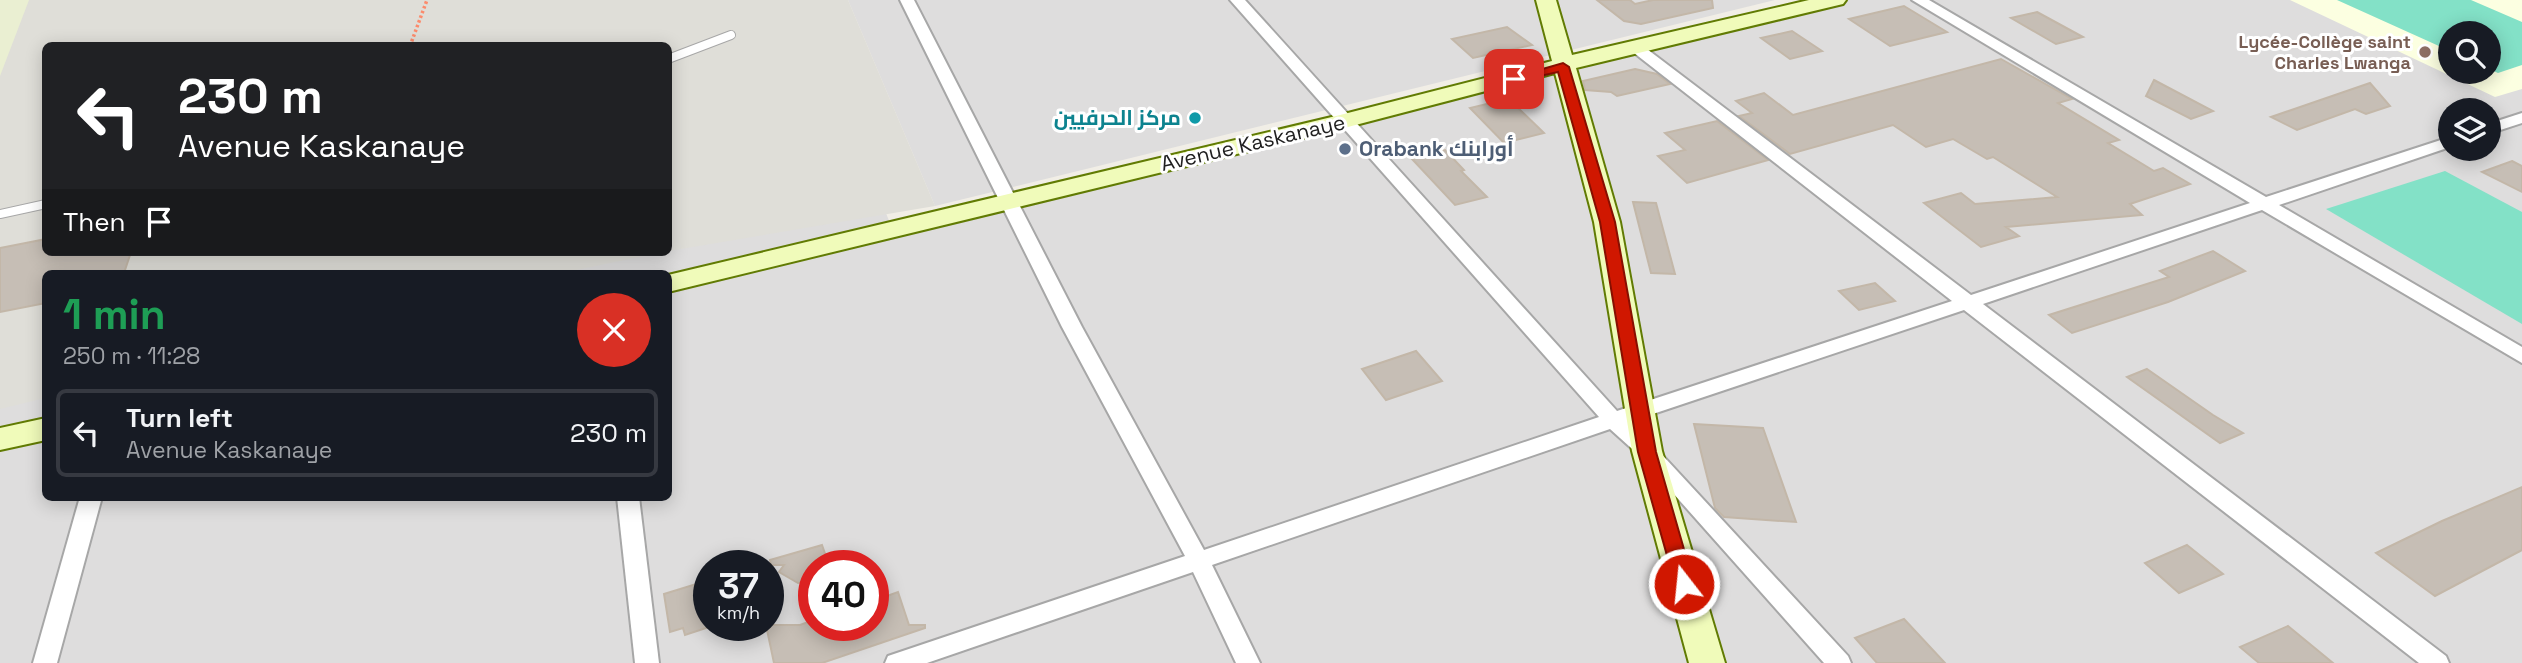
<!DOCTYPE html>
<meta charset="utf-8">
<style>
:root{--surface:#171b24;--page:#20242c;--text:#f1f3f6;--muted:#9ea1a6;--line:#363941}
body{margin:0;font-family:"Space Grotesk",Cairo,sans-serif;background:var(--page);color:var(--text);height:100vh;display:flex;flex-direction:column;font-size:26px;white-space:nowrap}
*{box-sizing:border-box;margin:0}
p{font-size:23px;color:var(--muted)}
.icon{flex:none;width:38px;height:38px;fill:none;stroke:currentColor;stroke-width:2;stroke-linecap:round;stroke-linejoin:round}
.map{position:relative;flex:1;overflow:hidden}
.sheet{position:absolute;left:42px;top:270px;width:630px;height:231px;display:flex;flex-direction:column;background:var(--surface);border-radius:10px;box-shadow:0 4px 18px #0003}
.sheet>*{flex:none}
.guide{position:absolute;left:42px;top:42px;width:630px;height:214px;border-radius:10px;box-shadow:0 4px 18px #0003;background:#202124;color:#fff;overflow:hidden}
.tools{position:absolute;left:2438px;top:21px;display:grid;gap:14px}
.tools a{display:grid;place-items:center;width:63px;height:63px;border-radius:50%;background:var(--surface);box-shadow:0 4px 18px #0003;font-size:35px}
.speed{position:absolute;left:693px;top:550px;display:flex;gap:14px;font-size:35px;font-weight:700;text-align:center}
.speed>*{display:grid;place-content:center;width:91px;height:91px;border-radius:50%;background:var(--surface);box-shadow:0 4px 18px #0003;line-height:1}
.speed small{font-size:18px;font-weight:400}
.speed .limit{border:10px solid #d22;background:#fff;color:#111}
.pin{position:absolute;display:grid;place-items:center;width:60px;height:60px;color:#fff;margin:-30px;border-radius:14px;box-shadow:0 4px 10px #0006}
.me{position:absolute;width:77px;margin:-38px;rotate:344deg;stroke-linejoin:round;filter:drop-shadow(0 0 5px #0008)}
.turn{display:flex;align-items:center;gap:24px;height:147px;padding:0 21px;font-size:32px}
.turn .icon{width:91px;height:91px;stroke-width:2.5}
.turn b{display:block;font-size:49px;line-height:60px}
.then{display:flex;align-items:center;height:66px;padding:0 21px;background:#0003;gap:14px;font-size:26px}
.round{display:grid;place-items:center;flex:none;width:74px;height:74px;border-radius:37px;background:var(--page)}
.headline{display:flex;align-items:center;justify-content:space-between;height:119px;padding:0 21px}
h1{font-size:42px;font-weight:600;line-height:52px;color:#1e9e55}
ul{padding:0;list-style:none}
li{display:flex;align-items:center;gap:21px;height:88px;margin:0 14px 10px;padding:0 7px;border:4px solid var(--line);border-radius:10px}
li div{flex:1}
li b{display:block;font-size:26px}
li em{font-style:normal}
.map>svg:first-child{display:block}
.residential{fill:#dedddd;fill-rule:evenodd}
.education{fill:#fcffe1;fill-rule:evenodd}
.airport{fill:#dfded8}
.farmland{fill:#eaefd2}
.pitch{fill:#83e1c7}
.building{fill:#c6beb5;stroke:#c3b7a8;stroke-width:2}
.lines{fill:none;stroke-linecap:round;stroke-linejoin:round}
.lane-casing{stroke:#a7a7a7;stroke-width:10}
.street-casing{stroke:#a7a7a7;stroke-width:4}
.secondary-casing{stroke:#617b03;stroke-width:4}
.path{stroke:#fc8b6c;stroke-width:3.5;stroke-dasharray:2.5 2.5;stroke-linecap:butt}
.lane{stroke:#fff;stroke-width:8}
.street{fill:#fff;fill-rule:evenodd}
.secondary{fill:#f0fbba;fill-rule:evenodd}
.route{fill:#d01700;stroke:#870f00;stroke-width:2}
.education-dot{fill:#8d6e63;stroke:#fff;stroke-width:2.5}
.culture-dot{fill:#0f9aa8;stroke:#fff;stroke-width:2.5}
.service-dot{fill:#5c6f8a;stroke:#fff;stroke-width:2.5}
.labels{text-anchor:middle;stroke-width:6;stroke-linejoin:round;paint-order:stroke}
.far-education-label{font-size:18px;font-weight:bold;fill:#785e54;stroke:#fff;text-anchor:end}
.culture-label{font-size:21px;font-weight:bold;fill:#0d838f;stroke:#fff;text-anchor:end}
.street-label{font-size:21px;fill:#202020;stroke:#fff}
.service-label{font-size:21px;font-weight:bold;fill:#4e5e75;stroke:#fff;text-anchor:start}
</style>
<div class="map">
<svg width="2522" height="663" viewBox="0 0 2522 663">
<rect width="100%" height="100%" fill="#f1eee6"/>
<g class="residential">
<path d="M848,0H1775L935,206Z"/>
<path d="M1808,0H2522V663H0V218L46,252H668L669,87L822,57L890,223ZM2450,33H2488V72H2450ZM2450,110H2488V149H2450ZM46,273H668V497H46ZM709,565H768V625H709ZM814,565H873V625H814Z"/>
</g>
<path class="education" d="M2290,0H2522V89L2495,97ZM2450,33H2488V72H2450Z"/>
<path class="airport" d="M0,0H848L935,206L669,251L668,46H46V252H663L562,273H46L45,398L0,409Z"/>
<path class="farmland" d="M0,0H29L0,76Z"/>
<g class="pitch">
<path d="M2337,0H2471L2522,22V65L2498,73L2489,69L2488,33H2450V51Z"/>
<path d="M2445,171L2522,212V324L2326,209Z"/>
</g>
<g class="building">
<path d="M1597,0H1630L1635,4L1653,0H1712L1713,8L1641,24L1624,21Z"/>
<path d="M1904,6L1947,32L1890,46L1849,19Z"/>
<path d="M2037,12L2083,37L2056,44L2011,18Z"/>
<path d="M1507,27L1532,45L1473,58L1452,39Z"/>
<path d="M1792,31L1822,51L1790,59L1761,38Z"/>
<path d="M2001,59L2072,99L2058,103L2119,140L2108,143L2154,171L2163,168L2190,184L2130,204L2142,215L2006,227L2019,236L1981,247L1924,203L1961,193L1975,204L2057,197L1993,157L1987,159L1953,139L1926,147L1893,125L1790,154L1739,116L1752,113L1736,101L1764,93L1793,115Z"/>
<path d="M1635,69L1657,74L1670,84L1617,96L1611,92L1585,90L1583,81Z"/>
<path d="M2154,80L2213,111L2191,119L2146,96Z"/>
<path d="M2370,83L2390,106L2366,114L2355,109L2297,130L2271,117Z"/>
<path d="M1495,102L1515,105L1544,133L1504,143L1470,108Z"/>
<path d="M1717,121L1768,160L1687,183L1658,156L1685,150L1665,133Z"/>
<path d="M1445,150L1464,170L1461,171L1487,197L1455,205L1412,159Z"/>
<path d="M2512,161L2522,166V192L2482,172Z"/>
<path d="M1633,202L1656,203L1675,274L1651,273Z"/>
<path d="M46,239V252H131L124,273H46V303L0,312V248Z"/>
<path d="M2213,251L2245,271L2168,302L2072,333L2049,315L2169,277L2160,271Z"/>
<path d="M1875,283L1895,301L1859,310L1839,291Z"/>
<path d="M1416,351L1442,381L1386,400L1362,369Z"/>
<path d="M2147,369L2213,415L2243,433L2220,443L2127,377Z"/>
<path d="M1694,424L1763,428L1796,522L1724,517L1715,508Z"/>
<path d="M2522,487V550L2435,596L2376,553L2442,521Z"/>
<path d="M822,545L829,565H814V580L798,583L779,572L784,565H771L770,560Z"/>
<path d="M2187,545L2223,574L2179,593L2145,563Z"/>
<path d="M709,580V627L685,635L683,628L670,632L664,594Z"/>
<path d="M898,592L909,625H925V628L822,663H774L766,625H800L814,620V625H873V601Z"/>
<path d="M1904,619L1945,663H1877L1855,638Z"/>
<path d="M2288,626L2333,663H2259L2240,647Z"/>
</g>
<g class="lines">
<g class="lane-casing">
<g id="lane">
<path d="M668,59L731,35"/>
<path d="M0,214L46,204"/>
</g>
</g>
<g class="street-casing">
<g id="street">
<path d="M900,0H914L1082,327L1204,550L1599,417L1230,0H1245L1617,411L1952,301L1629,49L1627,46L1629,43H1639L1971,295L2250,203L1912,0H1929L2266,197L2450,137V147L2279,205L2522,347V363L2262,210L1983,304L2446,656L2449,663H2419L1964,310L1629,422L1654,446L1848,656L1851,663H1824L1640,456L1610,429L1212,565L1260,663H1236L1193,572L927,663H885L888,656L1185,556L1062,327Z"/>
<path d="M2522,113V123L2488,134V124Z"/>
<path d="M80,497H102L57,663H33Z"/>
<path d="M617,497H639L659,663H635Z"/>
</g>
</g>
<g class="secondary-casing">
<g id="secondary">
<path d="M1536,0H1556L1572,55L1809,0H1846L1843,4L1576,68L1620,222L1662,451L1725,663H1689L1632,451L1594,222L1555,73L1344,128L668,292V275L1340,115L1552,61Z"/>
<path d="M46,418V440L0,450V428Z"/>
</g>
</g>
<path class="path" d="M410,46L427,0"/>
<use href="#lane" class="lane"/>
<use href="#street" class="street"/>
<use href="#secondary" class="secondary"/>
</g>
<path class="route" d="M1563,63L1569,67L1615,222L1656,452L1694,584L1691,589L1684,591L1678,589L1675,584L1638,452L1600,222L1558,72L1514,82L1508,79Z"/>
<circle class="education-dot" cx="2425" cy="52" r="7"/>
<circle class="culture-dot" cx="1195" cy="118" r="7"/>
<circle class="service-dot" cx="1345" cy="149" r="7"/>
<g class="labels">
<g class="far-education-label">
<text x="2411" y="48">Lycée-Collège saint<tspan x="2411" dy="21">Charles Lwanga</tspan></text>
</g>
<g class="culture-label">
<text x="1181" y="125">مركز الحرفيين</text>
</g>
<g class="street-label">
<text transform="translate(1253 143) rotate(-13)" y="7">Avenue Kaskanaye</text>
</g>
<g class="service-label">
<text x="1359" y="156">Orabank أورابنك</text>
</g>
</g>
</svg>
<div class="tools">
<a><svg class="icon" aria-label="search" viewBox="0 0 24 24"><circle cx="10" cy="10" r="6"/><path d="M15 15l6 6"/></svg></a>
<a><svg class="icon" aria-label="layers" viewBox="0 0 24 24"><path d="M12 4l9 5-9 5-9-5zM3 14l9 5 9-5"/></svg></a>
</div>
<div class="speed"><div>37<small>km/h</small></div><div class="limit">40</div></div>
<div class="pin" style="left:1514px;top:79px;background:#d93025"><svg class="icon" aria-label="arrive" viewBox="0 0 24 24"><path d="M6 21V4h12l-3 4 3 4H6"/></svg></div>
<svg class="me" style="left:1684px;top:584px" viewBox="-20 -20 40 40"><circle r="17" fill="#d01700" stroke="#fff" stroke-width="3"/><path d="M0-11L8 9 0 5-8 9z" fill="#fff"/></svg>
<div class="guide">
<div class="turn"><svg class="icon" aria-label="left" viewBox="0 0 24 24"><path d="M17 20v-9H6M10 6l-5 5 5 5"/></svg><div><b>230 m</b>Avenue Kaskanaye</div></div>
<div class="then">Then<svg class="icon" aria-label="arrive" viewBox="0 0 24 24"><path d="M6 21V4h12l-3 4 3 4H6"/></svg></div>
</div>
<section class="sheet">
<div class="headline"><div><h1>1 min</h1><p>250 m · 11:28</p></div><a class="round" style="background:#d93025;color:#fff"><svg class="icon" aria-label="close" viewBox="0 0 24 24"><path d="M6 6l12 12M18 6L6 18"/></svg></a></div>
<ul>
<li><svg class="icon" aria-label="left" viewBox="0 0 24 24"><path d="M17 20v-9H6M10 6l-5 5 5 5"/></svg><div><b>Turn left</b><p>Avenue Kaskanaye</p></div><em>230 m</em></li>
</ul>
</section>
</div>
